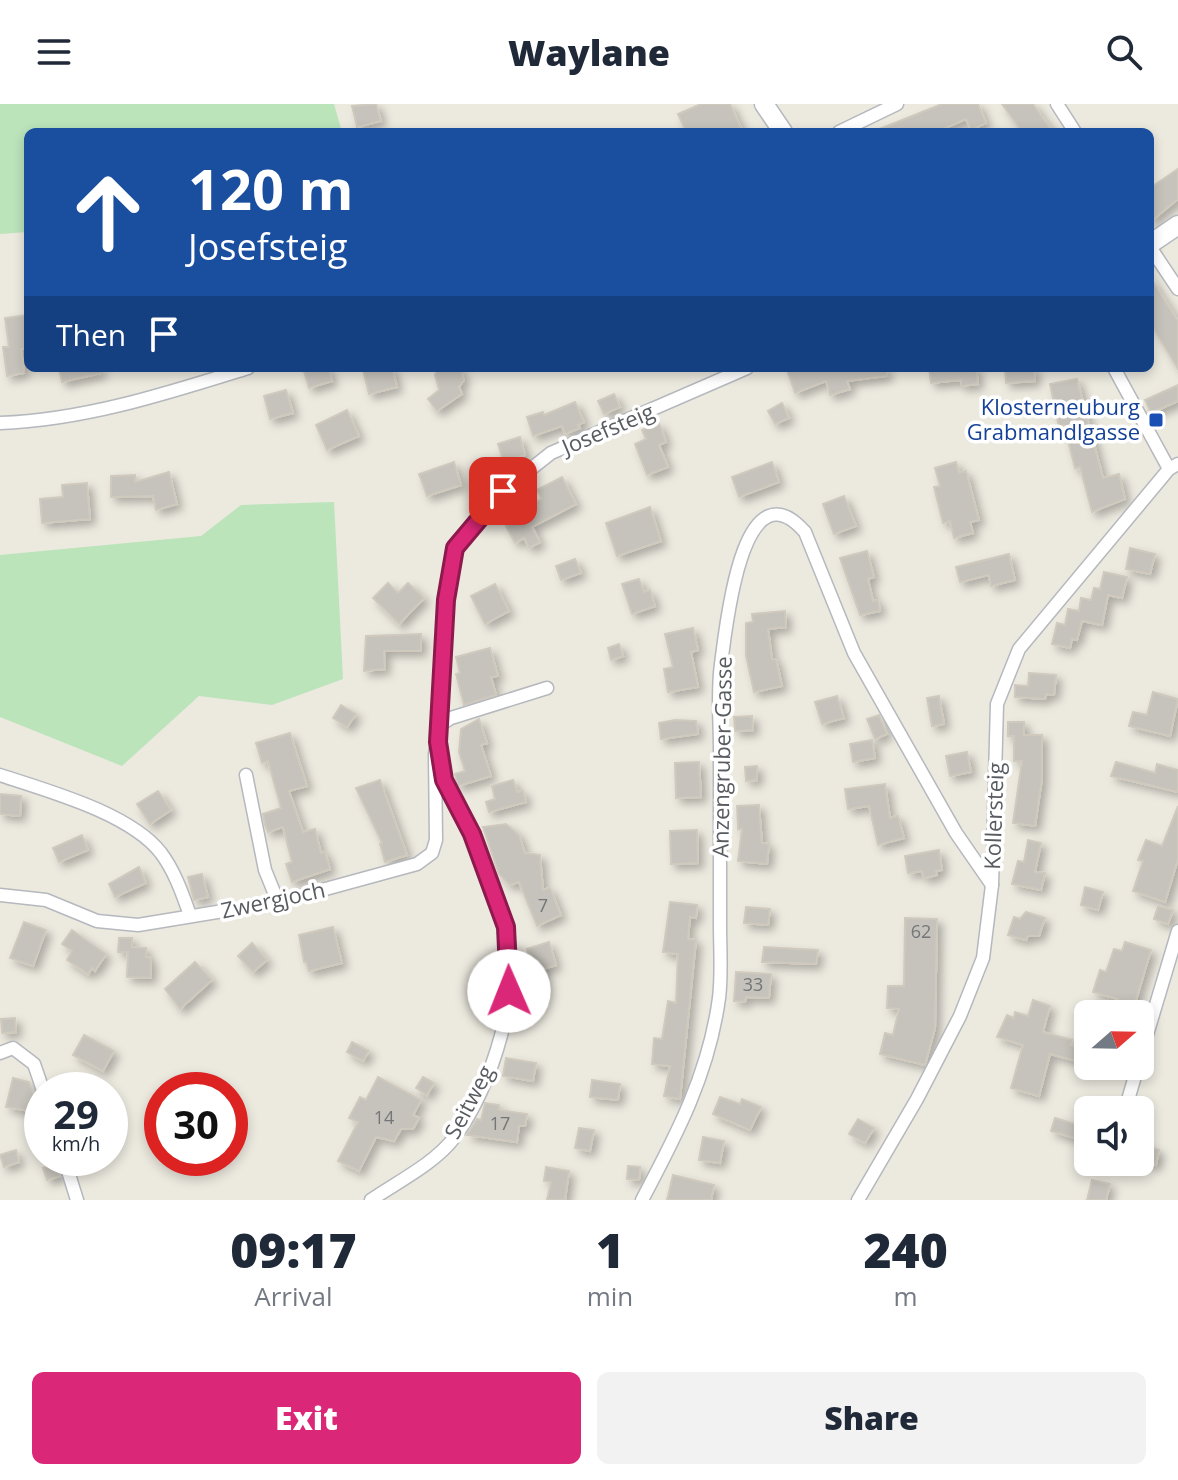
<!DOCTYPE html>
<style>
:root{--surface:#fff;--page:#f2f2f3;--text:#1f2937;--muted:#747a83;--accent:#db2777}
body{margin:0;font-family:"Open Sans",sans-serif;background:var(--page);color:var(--text);height:100vh;display:flex;flex-direction:column;font-size:30px;white-space:nowrap}
*{box-sizing:border-box;margin:0}
p{font-size:26px;color:var(--muted)}
.icon{flex:none;width:44px;height:44px;fill:none;stroke:currentColor;stroke-width:2;stroke-linecap:round;stroke-linejoin:round}
.map{position:relative;height:1096px;overflow:hidden}
.side{display:flex;flex-direction:column;background:var(--surface);flex:1}
.side>*{flex:none}
.guide{position:absolute;left:24px;top:24px;width:1130px;height:244px;border-radius:12px;box-shadow:0 4px 12px #0003;background:#1a4fa0;color:#fff;overflow:hidden}
.needle{width:52px;rotate:70deg}
.buttons{position:absolute;left:1074px;top:896px;display:grid;gap:16px}
.buttons a{display:grid;place-items:center;width:80px;height:80px;border-radius:12px;background:var(--surface);box-shadow:0 4px 12px #0003;font-size:40px}
.speed{position:absolute;left:24px;top:968px;display:flex;gap:16px;font-size:40px;font-weight:700;text-align:center}
.speed>*{display:grid;place-content:center;width:104px;height:104px;border-radius:50%;background:var(--surface);box-shadow:0 4px 12px #0003;line-height:1}
.speed small{font-size:20px;font-weight:400}
.speed .limit{border:12px solid #d22;background:#fff;color:#111}
.pin{position:absolute;display:grid;place-items:center;width:68px;height:68px;color:#fff;margin:-34px;border-radius:16px;box-shadow:0 4px 12px #0006}
.me{position:absolute;width:88px;margin:-44px;rotate:359deg;stroke-linejoin:round;filter:drop-shadow(0 0 6px #0008)}
.turn{display:flex;align-items:center;gap:28px;height:168px;padding:0 32px;font-size:36px}
.turn .icon{width:104px;height:104px;stroke-width:2.5}
.turn b{display:block;font-size:56px;line-height:68px}
.then{display:flex;align-items:center;height:76px;padding:0 32px;background:#0003;gap:16px;font-size:30px}
.eta{display:flex;justify-content:space-evenly;align-items:center;height:136px;text-align:center}
.eta b{font-size:48px;font-weight:800;line-height:56px}
.action{display:flex;gap:16px;margin-top:auto;padding:16px 32px}
.action a{flex:1;height:92px;border-radius:12px;background:var(--accent);color:#fff;font-size:32px;font-weight:800;line-height:92px;text-align:center}
.action a+a{background:var(--page);color:var(--text)}
header{display:flex;justify-content:space-between;align-items:center;height:104px;padding:0 32px;background:var(--surface);font-size:36px;font-weight:800}
.map>svg:first-child{display:block}
.green{fill:#bbe4bb}
.building{fill:#c6c3bc;stroke:#d0cabe;stroke-width:2;filter:url(#shadow)}
.lines{fill:none;stroke-linecap:round;stroke-linejoin:round}
.street-casing{stroke:#b5b8bd;stroke-width:15}
.secondary-casing{stroke:#b5b9bf;stroke-width:21}
.street{stroke:#fff;stroke-width:12}
.secondary{stroke:#fff;stroke-width:18}
.route-casing{stroke:#8e194d;stroke-width:20}
.route{stroke:#db2777;stroke-width:14}
.transit-dot{fill:#1a4fb4;stroke:#fff;stroke-width:3}
.labels{text-anchor:middle;stroke-width:7;stroke-linejoin:round;paint-order:stroke}
.number-label{font-size:18px;fill:#747678}
.transit-label{font-size:22px;fill:#164399;stroke:#fff;text-anchor:end}
.street-label{font-size:22px;fill:#585c61;stroke:#fff}
</style>
<header><svg class="icon" aria-label="menu" viewBox="0 0 24 24"><path d="M4 6h16M4 12h16M4 18h16"/></svg>Waylane<svg class="icon" aria-label="search" viewBox="0 0 24 24"><circle cx="10" cy="10" r="6"/><path d="M15 15l6 6"/></svg></header>
<div class="map">
<svg width="1178" height="1096" viewBox="0 0 1178 1096">
<defs>
<filter id="shadow"><feDropShadow dx="5" dy="5" stdDeviation="4" flood-color="#0004"/></filter>
</defs>
<rect width="100%" height="100%" fill="#ece9df"/>
<g class="green">
<path d="M0,0H334L342,28H28V128L0,130Z"/>
<path d="M334,398L343,575L272,601L199,592L122,662L0,613V451L201,432L241,401Z"/>
</g>
<g class="building">
<path d="M376,0L381,17L357,23L352,2Z"/>
<path d="M701,0H730L743,28H686L678,10Z"/>
<path d="M942,0H978L986,19L971,26L966,15L936,28H872Z"/>
<path d="M1002,0H1033L1053,28H1022Z"/>
<path d="M1178,65V95L1150,118V84Z"/>
<path d="M1150,173L1178,217V265L1150,219Z"/>
<path d="M28,211V244L21,245L24,269L7,272L3,243H9L5,214Z"/>
<path d="M59,264H101V269L62,278Z"/>
<path d="M303,264H328L332,277L309,284Z"/>
<path d="M392,264L397,283L369,290L363,266Z"/>
<path d="M438,264H460L464,276L459,283L462,290L437,307L428,295L439,286L435,271Z"/>
<path d="M793,264H886L887,272L847,277L850,285L830,291L826,277L795,289L787,266Z"/>
<path d="M929,264H976L978,280L961,282V276L931,279Z"/>
<path d="M1005,264H1034L1035,277L1006,279Z"/>
<path d="M1077,275L1103,374L1119,370L1125,395L1092,408L1080,363L1075,364L1064,321L1059,323L1050,280Z"/>
<path d="M1178,281V297L1151,309L1145,296Z"/>
<path d="M286,286L293,309L270,315L264,292Z"/>
<path d="M614,290L620,303L604,310L598,297Z"/>
<path d="M575,298L584,318L578,321L580,324L565,330L562,322L533,332L527,313L543,308L544,311Z"/>
<path d="M782,299L789,314L775,320L768,307Z"/>
<path d="M347,306L359,332L327,346L316,321Z"/>
<path d="M659,319L666,338L659,341L668,363L647,371L635,340L646,335L642,326Z"/>
<path d="M520,333L525,351L519,353L520,358L505,363L498,340Z"/>
<path d="M454,358L461,381L427,392L419,370Z"/>
<path d="M772,358L779,378L739,393L732,373Z"/>
<path d="M956,358L959,369L966,367L979,416L970,418L973,429L954,434L950,417L943,419L934,383L940,382L935,364Z"/>
<path d="M169,368L177,400L156,406L153,392L111,393V372L135,371V378Z"/>
<path d="M562,373L576,400L532,423L540,438L529,444L524,434L515,439L506,422L512,418L509,413L542,395L537,386Z"/>
<path d="M87,379L90,415L42,419L40,395L63,393L62,381Z"/>
<path d="M844,392L856,422L834,430L823,400Z"/>
<path d="M650,403L661,437L617,452L606,419Z"/>
<path d="M1130,444L1155,450L1150,470L1126,465Z"/>
<path d="M867,447L874,473L868,475L873,497L878,496L880,507L860,511L840,454Z"/>
<path d="M1009,450L1015,476L991,482L989,471L960,478L956,463Z"/>
<path d="M575,455L581,469L561,476L556,462Z"/>
<path d="M1104,468L1127,473L1122,494L1108,491L1102,521L1082,517L1077,536L1072,535L1070,544L1052,540L1057,519L1065,521L1068,505L1079,507L1081,494L1091,496L1094,484L1100,485Z"/>
<path d="M639,475L644,488L650,486L655,502L632,510L622,480Z"/>
<path d="M388,479L398,489L408,479L424,494L399,520L373,494Z"/>
<path d="M495,480L509,507L485,520L471,492Z"/>
<path d="M785,507L786,523L768,525L772,555H776L782,582L754,588L746,552V519L753,518L752,510Z"/>
<path d="M693,524L698,546L691,548L698,583L668,588L664,565L673,563L665,530Z"/>
<path d="M421,530V547H384L385,565L364,567L366,532Z"/>
<path d="M619,540L623,552L611,556L608,544Z"/>
<path d="M490,544L498,572L491,573L496,591L464,601L456,570L460,569L456,553Z"/>
<path d="M1029,569L1056,571L1054,591L1046,590L1045,595L1015,593V581L1028,582Z"/>
<path d="M1153,588L1178,595L1170,632L1129,622L1133,608L1147,611Z"/>
<path d="M837,592L844,614L822,620L815,598Z"/>
<path d="M939,592L944,620L932,622L927,594Z"/>
<path d="M341,601L356,610L347,623L333,614Z"/>
<path d="M879,611L887,630L875,635L867,615Z"/>
<path d="M752,612L753,626L735,627L734,613Z"/>
<path d="M479,615L487,639L481,641L491,672L458,682L455,670L465,667L459,648L461,625Z"/>
<path d="M675,616L696,617L698,630L661,635L659,619Z"/>
<path d="M1008,618H1024V631H1042V675L1035,722L1013,719L1022,657H1014V632H1008Z"/>
<path d="M290,629L307,682L289,687L303,728L315,725L321,749L325,748L330,765L292,778L286,760L292,758L283,723L268,728L265,721L263,710L281,704L268,657L262,659L256,639Z"/>
<path d="M872,636L875,654L853,658L850,640Z"/>
<path d="M967,648L971,668L950,672L946,652Z"/>
<path d="M699,658L701,693L676,694L675,659Z"/>
<path d="M1116,658L1155,669L1157,660L1178,666V688L1111,672Z"/>
<path d="M757,662V676L746,677L745,663Z"/>
<path d="M380,676L407,751L385,758L380,740L382,739L356,684Z"/>
<path d="M513,676L517,688L523,687L526,698L489,708L486,698L495,695L492,682Z"/>
<path d="M885,680L890,714L898,712L904,734L878,741L869,702L848,705L845,685Z"/>
<path d="M158,687L171,706L150,720L137,700Z"/>
<path d="M0,690L21,692L20,712L0,710Z"/>
<path d="M759,701L762,739L769,740L767,760L738,757L742,725H738L737,702Z"/>
<path d="M1178,702V755L1165,798L1133,787L1143,757L1138,756L1146,736L1162,742Z"/>
<path d="M506,720L519,731L525,749L540,751L543,786L550,784L561,811L537,822L519,778L510,781L499,770L483,723Z"/>
<path d="M697,726L698,759L671,760L670,727Z"/>
<path d="M82,731L88,746L59,758L53,744Z"/>
<path d="M1028,736L1041,739L1035,768L1045,769L1041,786L1012,780L1018,757L1024,758Z"/>
<path d="M939,746L942,766L936,767L937,771L924,774L922,767L908,769L905,752Z"/>
<path d="M139,763L146,779L115,793L109,780Z"/>
<path d="M202,770L208,793L194,796L188,773Z"/>
<path d="M1085,783L1103,788L1098,806L1081,801Z"/>
<path d="M670,798L697,801L696,814L690,813L688,835L696,836L680,995L664,992L670,962L652,960L654,934L662,935L668,897L676,899L678,850L663,848Z"/>
<path d="M1158,802L1173,806L1168,820L1154,815Z"/>
<path d="M746,803L770,805L768,821L744,819Z"/>
<path d="M1026,808L1045,814L1039,832H1028L1026,836L1008,831L1014,813L1020,815Z"/>
<path d="M905,814L937,815L935,924L925,961L880,950L885,929L893,931L899,905L887,904L888,882H904Z"/>
<path d="M24,818L46,826L33,862L10,854Z"/>
<path d="M333,823L342,859L309,867L306,858H304L299,831Z"/>
<path d="M72,826L106,850L95,867L92,864L88,870L67,856L72,847L62,840Z"/>
<path d="M119,834H132V843L146,844V853L151,854V874L127,873L128,848H118Z"/>
<path d="M549,838L556,861L534,868L527,845Z"/>
<path d="M1125,838L1151,846L1132,910L1115,906L1118,895L1093,888L1100,866L1106,868L1114,845L1122,847Z"/>
<path d="M252,839L267,856L253,868L238,852Z"/>
<path d="M764,843L818,846L816,860L762,858Z"/>
<path d="M195,858L212,876L180,905L165,885Z"/>
<path d="M736,868L771,870L769,894L746,893L745,898L734,897Z"/>
<path d="M1033,896L1050,902L1043,928L1072,936L1070,941L1088,946L1085,959L1050,950L1039,992L1011,984L1023,941L997,933L1007,911L1014,914L1015,908L1028,912Z"/>
<path d="M15,914L16,928L2,929L1,915Z"/>
<path d="M84,931L114,947L103,967L73,951Z"/>
<path d="M352,938L369,947L363,957L347,948Z"/>
<path d="M506,954L536,959L533,977L503,972Z"/>
<path d="M378,973L421,996L413,1011L419,1014L413,1025H401L394,1037L376,1033L359,1067L338,1057L358,1018L349,1014L360,993L366,996Z"/>
<path d="M423,973L434,979L427,991L416,984Z"/>
<path d="M13,974L29,978L41,1009L6,1003Z"/>
<path d="M592,976L620,980L618,996L590,993Z"/>
<path d="M720,993L740,1000L742,995L761,1003L750,1026L713,1010Z"/>
<path d="M485,999L499,1001V1006L527,1010L525,1022H519L517,1038L467,1031L477,1015L481,1016Z"/>
<path d="M1055,1014L1088,1024V1038L1051,1027Z"/>
<path d="M858,1015L874,1024L865,1039L849,1030Z"/>
<path d="M579,1024L594,1026L590,1047L575,1044Z"/>
<path d="M703,1033L724,1037L720,1059L699,1056Z"/>
<path d="M1140,1040L1159,1046L1156,1061L1140,1057Z"/>
<path d="M16,1046L19,1058L4,1063L0,1051Z"/>
<path d="M56,1060L60,1072L47,1076L43,1064Z"/>
<path d="M628,1062L640,1063L639,1076L627,1075Z"/>
<path d="M546,1063L569,1067L565,1096H547L551,1078L544,1077Z"/>
<path d="M673,1071L714,1081L711,1096H667Z"/>
<path d="M1092,1076L1110,1080L1106,1096H1087Z"/>
</g>
<g class="lines">
<g class="street-casing">
<g id="street">
<path d="M1057,0L1075,28"/>
<path d="M839,28L897,0"/>
<path d="M1150,143L1178,185"/>
<path d="M1114,264L1169,365"/>
<path d="M0,319C85,316 168,289 248,264"/>
<path d="M440,621L451,614L547,584"/>
<path d="M0,671C48,687 130,709 161,749C175,768 182,789 190,811"/>
<path d="M246,671L265,766L278,798"/>
<path d="M0,791L46,796L97,817L138,821L278,798L417,760L432,749L436,736L435,650L440,621L446,496L455,444L503,387L551,349L747,264"/>
<path d="M0,949L13,944L34,960L43,986"/>
<path d="M1140,954L1178,827"/>
<path d="M1125,1006L1138,962"/>
<path d="M64,1054L77,1096"/>
<path d="M371,1096C397,1078 434,1060 454,1034C492,983 524,884 505,821C496,790 485,758 472,729C461,704 445,684 441,657"/>
<path d="M642,1096C677,1030 709,969 719,894C722,870 720,845 720,821C720,763 720,704 720,645C720,618 717,588 721,560C726,523 742,357 805,428L854,549L956,729L992,781"/>
<path d="M858,1096L917,995L960,912L983,854L992,781L997,600L1019,545L1169,365L1178,360"/>
</g>
</g>
<g class="secondary-casing">
<g id="secondary">
<path d="M764,0L783,28"/>
<path d="M1150,140L1178,121"/>
</g>
</g>
<use href="#street" class="street"/>
<use href="#secondary" class="secondary"/>
</g>
<g class="lines">
<g class="route-casing">
<path id="route" d="M503,387L455,444L446,496L438,638L444,676L472,730L506,823L509,887"/>
</g>
<use href="#route" class="route"/>
</g>
<rect class="transit-dot" x="1148" y="308" width="16" height="16" rx="4"/>
<g class="labels">
<g class="number-label">
<text x="543" y="808">7</text>
<text x="921" y="834">62</text>
<text x="753" y="887">33</text>
<text x="384" y="1020">14</text>
<text x="500" y="1026">17</text>
</g>
<g class="transit-label">
<text x="1140" y="311">Klosterneuburg<tspan x="1140" dy="25">Grabmandlgasse</tspan></text>
</g>
<g class="street-label">
<text transform="translate(608 325) rotate(-23)" y="8">Josefsteig</text>
<text transform="translate(722 653) rotate(-89)" y="8">Anzengruber-Gasse</text>
<text transform="translate(994 712) rotate(-88)" y="8">Kollersteig</text>
<text transform="translate(273 796) rotate(-12)" y="8">Zwergjoch</text>
<text transform="translate(469 998) rotate(-62)" y="8">Seitweg</text>
</g>
</g>
</svg>
<div class="buttons">
<a><svg class="needle" viewBox="-14 -14 28 28"><path d="M0-13l5 13h-10z" fill="#e53935"/><path d="M0 13l5-13h-10z" fill="#747a83"/></svg></a>
<a><svg class="icon" aria-label="sound" viewBox="0 0 24 24"><path d="M4 9h4l5-4v14l-5-4H4zM17 9q2 3 0 6"/></svg></a>
</div>
<div class="speed"><div>29<small>km/h</small></div><div class="limit">30</div></div>
<div class="pin" style="left:503px;top:387px;background:#d93025"><svg class="icon" aria-label="arrive" viewBox="0 0 24 24"><path d="M6 21V4h12l-3 4 3 4H6"/></svg></div>
<svg class="me" style="left:509px;top:887px" viewBox="-20 -20 40 40"><circle r="19" fill="#fff"/><path d="M0-13L10 11 0 6-10 11z" fill="#db2777"/></svg>
<div class="guide">
<div class="turn"><svg class="icon" aria-label="ahead" viewBox="0 0 24 24"><path d="M12 20V5M6 11l6-6 6 6"/></svg><div><b>120 m</b>Josefsteig</div></div>
<div class="then">Then<svg class="icon" aria-label="arrive" viewBox="0 0 24 24"><path d="M6 21V4h12l-3 4 3 4H6"/></svg></div>
</div>
</div>
<section class="side">
<div class="eta">
<div><b>09:17</b><p>Arrival</p></div>
<div><b>1</b><p>min</p></div>
<div><b>240</b><p>m</p></div>
</div>
<div class="action"><a>Exit</a><a>Share</a></div>
</section>
